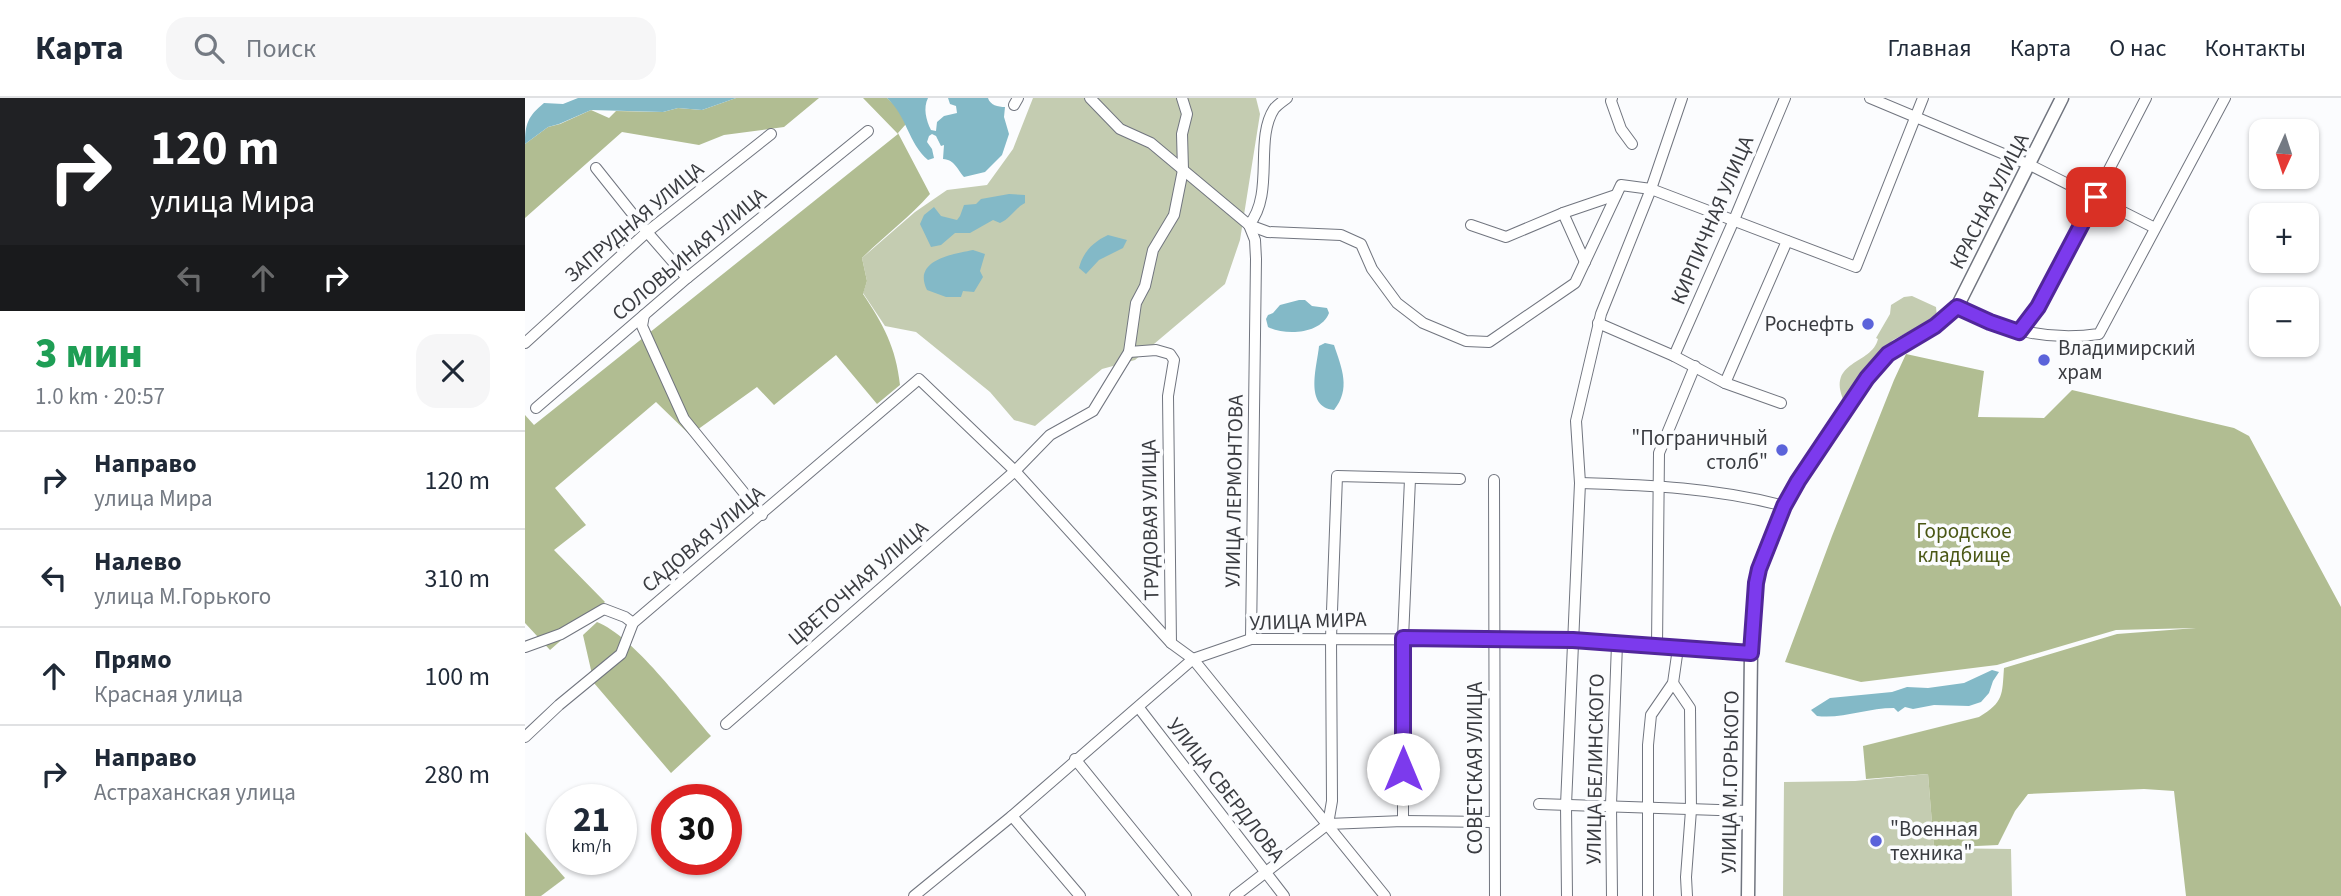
<!DOCTYPE html>
<html lang="ru">
<meta charset="utf-8">
<style>
:root{--surface:#fff;--page:#f6f6f7;--text:#1f2937;--muted:#747a83;--line:#e0e1e3}
body{margin:0;font-family:"Source Sans 3",sans-serif;background:var(--page);color:var(--text);height:100vh;display:flex;flex-direction:column;font-size:26px;white-space:nowrap}
*{box-sizing:border-box;margin:0}
p{font-size:23px;color:var(--muted)}
.icon{flex:none;width:38px;height:38px;fill:none;stroke:currentColor;stroke-width:2;stroke-linecap:round;stroke-linejoin:round}
.map{position:relative;flex:1;overflow:hidden}
.drawer{display:flex;flex-direction:column;background:var(--surface);width:525px}
.drawer>*{flex:none}
.top-card{background:#202124;color:#fff;overflow:hidden}
.needle{width:46px;rotate:183deg}
.tools{position:absolute;left:1724px;top:21px;display:grid;gap:14px}
.tools a{display:grid;place-items:center;width:70px;height:70px;border-radius:14px;background:var(--surface);box-shadow:0 2px 5px #0004;font-size:35px}
.speed{position:absolute;left:21px;top:686px;display:flex;gap:14px;font-size:35px;font-weight:700;text-align:center}
.speed>*{display:grid;place-content:center;width:91px;height:91px;border-radius:50%;background:var(--surface);box-shadow:0 2px 5px #0004;line-height:1}
.speed small{font-size:18px;font-weight:400}
.speed .limit{border:10px solid #d22;background:#fff;color:#111}
.pin{position:absolute;display:grid;place-items:center;width:60px;height:60px;color:#fff;margin:-30px;border-radius:14px;box-shadow:0 4px 10px #0006}
.me{position:absolute;width:77px;margin:-38px;rotate:0deg;stroke-linejoin:round;filter:drop-shadow(0 0 5px #0008)}
.turn{display:flex;align-items:center;gap:24px;height:147px;padding:0 35px;font-size:32px}
.turn .icon{width:91px;height:91px;stroke-width:2.5}
.turn b{display:block;font-size:49px;line-height:60px}
.lanes{display:flex;align-items:center;height:66px;padding:0 35px;background:#0003;justify-content:center;gap:35px;direction:ltr}
.lanes .off{opacity:.35}
.round{display:grid;place-items:center;flex:none;width:74px;height:74px;border-radius:21px;background:var(--page)}
.overview{display:flex;align-items:center;justify-content:space-between;height:119px;padding:0 35px}
h1{font-size:42px;font-weight:800;line-height:52px;color:#1e9e55}
ul{padding:0;list-style:none}
li{display:flex;align-items:center;gap:21px;height:98px;padding:0 35px;border-top:2px solid var(--line)}
li div{flex:1}
li b{display:block;font-size:26px}
li em{font-style:normal}
header{display:flex;align-items:center;gap:42px;box-sizing:border-box;height:98px;padding:0 35px;background:var(--surface);border-bottom:2px solid var(--line)}
header strong{font-size:33px}
nav{display:flex;gap:38px;margin-inline-start:auto;font-size:24px}
.search{width:490px;height:63px;background:var(--page);display:flex;align-items:center;gap:18px;box-sizing:border-box;padding:0 24px;border-radius:21px;color:var(--muted);font-size:26px}
main{display:flex;flex:1;min-height:0}
.map>svg:first-child{display:block}
.green{fill:#c4ccb1}
.forest{fill:#b1bd92}
.water{fill:#83b9c7}
.lines{fill:none;stroke-linecap:round;stroke-linejoin:round}
.minor-casing{stroke:#71757f;stroke-width:12}
.major-casing{stroke:#71757f;stroke-width:15}
.minor{stroke:#fff;stroke-width:10}
.major{stroke:#fff;stroke-width:12}
.route-casing{stroke:#51269a;stroke-width:18}
.route{stroke:#7c3aed;stroke-width:12}
.poi-dot{fill:#5b63da;stroke:#fbfcfe;stroke-width:2.5}
.labels{text-anchor:middle;stroke-width:7;stroke-linejoin:round;paint-order:stroke}
.street-label{font-size:21px;fill:#3a3c41;stroke:#fbfcfe}
.poi-label{font-size:21px;fill:#3a3c41;stroke:#fbfcfe;text-anchor:end}
.park-label{font-size:21px;fill:#4a5715;stroke:#fbfcfe}
</style>
<header>
<strong>Карта</strong>
<div class="search"><svg class="icon" aria-label="search" viewBox="0 0 24 24"><circle cx="10" cy="10" r="6"/><path d="M15 15l6 6"/></svg>Поиск</div>
<nav><a>Главная</a><a>Карта</a><a>О нас</a><a>Контакты</a></nav>
</header>
<main>
<section class="drawer">
<div class="top-card">
<div class="turn"><svg class="icon" aria-label="right" viewBox="0 0 24 24"><path d="M7 20v-9h11M14 6l5 5-5 5"/></svg><div><b>120 m</b>улица Мира</div></div>
<div class="lanes"><svg class="icon off" aria-label="left" viewBox="0 0 24 24"><path d="M17 20v-9H6M10 6l-5 5 5 5"/></svg><svg class="icon off" aria-label="ahead" viewBox="0 0 24 24"><path d="M12 20V5M6 11l6-6 6 6"/></svg><svg class="icon" aria-label="right" viewBox="0 0 24 24"><path d="M7 20v-9h11M14 6l5 5-5 5"/></svg></div>
</div>
<div class="overview"><div><h1>3 мин</h1><p>1.0 km · 20:57</p></div><a class="round"><svg class="icon" aria-label="close" viewBox="0 0 24 24"><path d="M6 6l12 12M18 6L6 18"/></svg></a></div>
<ul>
<li><svg class="icon" aria-label="right" viewBox="0 0 24 24"><path d="M7 20v-9h11M14 6l5 5-5 5"/></svg><div><b>Направо</b><p>улица Мира</p></div><em>120 m</em></li>
<li><svg class="icon" aria-label="left" viewBox="0 0 24 24"><path d="M17 20v-9H6M10 6l-5 5 5 5"/></svg><div><b>Налево</b><p>улица М.Горького</p></div><em>310 m</em></li>
<li><svg class="icon" aria-label="ahead" viewBox="0 0 24 24"><path d="M12 20V5M6 11l6-6 6 6"/></svg><div><b>Прямо</b><p>Красная улица</p></div><em>100 m</em></li>
<li><svg class="icon" aria-label="right" viewBox="0 0 24 24"><path d="M7 20v-9h11M14 6l5 5-5 5"/></svg><div><b>Направо</b><p>Астраханская улица</p></div><em>280 m</em></li>
</ul>
</section>
<div class="map">
<svg width="1816" height="798" viewBox="0 0 1816 798">
<rect width="100%" height="100%" fill="#fbfcfe"/>
<g class="green">
<path d="M508,0H731L735,16L715,142L700,186L610,262L577,271L510,328L489,322L465,294L391,234L360,228L338,195L342,183L337,160L390,114L422,92L462,87L488,51Z"/>
<path d="M1387,198L1411,209L1412,219L1368,242L1341,268L1322,304L1319,303C1301,262 1347,267 1353,241L1351,240L1365,216L1366,207L1379,199Z"/>
<path d="M1403,676L1409,750L1486,751L1487,798H1258L1259,684L1330,683Z"/>
</g>
<g class="forest">
<path d="M211,0H294L259,29L199,37L174,47L97,34L0,120V46L23,29L35,26L66,12L84,20L91,13L138,14L153,10L177,12Z"/>
<path d="M338,0H362L372,9L381,26L373,35L405,96C384,120 359,138 337,160L342,183L338,196C358,226 371,249 375,287L352,306L311,257L249,307L232,289L165,337L131,304L30,390L61,427L29,452L80,504L25,552L0,525V317L9,327L373,36Z"/>
<path d="M1381,256L1459,273L1453,319L1519,320L1547,292L1709,330L1724,338L1816,509V798H1661L1649,693L1619,691L1503,696L1490,713L1473,747L1409,750L1403,676L1341,681L1338,648L1454,619C1479,604 1477,597 1479,570L1592,536L1671,530L1591,532L1472,567L1336,584L1260,564L1307,438L1369,282Z"/>
<path d="M72,524C108,538 159,607 186,638L146,675L69,585L58,537Z"/>
<path d="M0,734L40,780L16,798H0Z"/>
</g>
<g class="water">
<path d="M53,0H211L177,12L153,10L138,14L66,12L34,26L23,29L0,46C0,26 3,18 19,5L38,6Z"/>
<path d="M362,0H403C398,10 401,22 406,32L411,33L412,24L419,18L432,15L431,8L425,6L423,0H463C465,7 473,9 480,9L479,19L484,36L477,57L460,74L439,79C432,71 430,62 418,61L419,47L416,48L411,38L407,36L404,38L402,44L407,51L409,60L403,62C383,45 382,18 362,0Z"/>
<path d="M484,96L500,97V105C490,110 486,120 475,125L468,122L445,135H430L416,147L406,149L395,126L399,117L409,109L416,118L432,122L435,118L439,107L451,106L456,101Z"/>
<path d="M583,137L602,142L598,150L574,162L561,176L554,170C558,154 568,144 583,137Z"/>
<path d="M448,152L460,156L455,173L458,179L449,194L438,193L436,199H421L402,192C387,162 428,156 448,152Z"/>
<path d="M774,202H780L787,208L802,210L804,215C796,236 761,238 743,229L741,221L743,217L748,215L755,207Z"/>
<path d="M800,245L809,247C817,271 826,291 809,312C779,309 792,269 794,248Z"/>
<path d="M1467,572L1474,574L1468,583L1464,595L1456,604L1444,608L1409,607L1388,611L1380,609L1373,614L1369,610C1342,610 1318,621 1292,618L1286,612L1305,600L1367,594L1382,589L1403,590L1439,585Z"/>
</g>
<g class="lines">
<g class="minor-casing">
<g id="minor">
<path d="M565,0L595,31L626,45L724,127L743,134L816,137L836,146L847,171L872,205L898,225L941,243L964,244L1050,185L1096,87L1126,91L1331,169L1398,0"/>
<path d="M1087,0L1086,3L1096,31L1107,46"/>
<path d="M1345,0L1505,67L1630,130"/>
<path d="M489,7L493,0"/>
<path d="M71,70L122,134L162,180"/>
<path d="M724,127L730,142L731,161L726,541"/>
<path d="M724,127C750,95 729,42 749,11C752,7 758,3 762,0"/>
<path d="M946,127L981,139L1038,115"/>
<path d="M1060,164L1038,115L1091,97"/>
<path d="M1432,209C1480,231 1521,244 1574,236L1700,0"/>
<path d="M119,217L117,228L159,321L237,417"/>
<path d="M1073,225L1149,258L1200,285L1256,305"/>
<path d="M1494,234L1513,209L1621,0"/>
<path d="M0,245L122,134L246,36"/>
<path d="M604,254L631,252L645,256L649,262L643,298L646,545"/>
<path d="M1149,258L1209,122L1260,0"/>
<path d="M1200,285L1262,143"/>
<path d="M11,310L162,180L343,33"/>
<path d="M969,382L970,798"/>
<path d="M1055,385C1124,387 1192,390 1259,408"/>
<path d="M1132,548L1134,355L1170,268"/>
<path d="M0,549L36,536L79,511L100,519L108,525"/>
<path d="M1148,585L1165,610L1166,712L1161,779L1162,798"/>
<path d="M614,610L759,798"/>
<path d="M201,626L490,373L525,337L568,313L604,254L611,205L620,188L628,152L649,117L658,72L657,36L662,16L657,0"/>
<path d="M0,639L34,607L96,556L108,525L394,281L490,373L646,545L668,561L860,798"/>
<path d="M550,661L661,798"/>
<path d="M1014,706L1223,713"/>
<path d="M487,718L555,798"/>
<path d="M878,723V540L885,381"/>
<path d="M803,726L807,703L806,540L812,378L935,381"/>
<path d="M389,798L487,718L668,561L726,541L1048,542L1226,555"/>
<path d="M710,798L803,726L878,723L968,724"/>
<path d="M1042,798L1041,707L1055,385L1051,323L1076,216L1126,91L1157,0"/>
<path d="M1087,798L1086,707L1092,546"/>
<path d="M1123,798V647L1126,617L1148,585L1153,550"/>
</g>
</g>
<g class="major-casing">
<path id="major" d="M1223,798L1226,555L1231,485L1239,456L1259,408L1273,383L1342,280L1363,256L1410,228L1432,209L1537,0"/>
</g>
<use href="#minor" class="minor"/>
<use href="#major" class="major"/>
</g>
<g class="lines">
<g class="route-casing">
<path id="route" d="M878,671V540L1048,542L1226,555L1231,485L1234,471L1259,408L1273,383L1342,280L1363,256L1410,228L1432,209L1465,224L1494,234L1513,209L1571,99"/>
</g>
<use href="#route" class="route"/>
</g>
<g class="poi-dot">
<circle cx="1343" cy="226" r="7"/>
<circle cx="1519" cy="262" r="7"/>
<circle cx="1257" cy="352" r="7"/>
<circle cx="1351" cy="743" r="7"/>
</g>
<g class="labels">
<g class="street-label">
<text transform="translate(1464 103) rotate(-63)" y="7">КРАСНАЯ УЛИЦА</text>
<text transform="translate(1187 122) rotate(-67)" y="7">КИРПИЧНАЯ УЛИЦА</text>
<text transform="translate(109 124) rotate(-40)" y="7">ЗАПРУДНАЯ УЛИЦА</text>
<text transform="translate(164 156) rotate(-40)" y="7">СОЛОВЬИНАЯ УЛИЦА</text>
<text transform="translate(709 393) rotate(-89)" y="7">УЛИЦА ЛЕРМОНТОВА</text>
<text transform="translate(625 422) rotate(-91)" y="7">ТРУДОВАЯ УЛИЦА</text>
<text transform="translate(178 441) rotate(-40)" y="7">САДОВАЯ УЛИЦА</text>
<text transform="translate(333 485) rotate(-41)" y="7">ЦВЕТОЧНАЯ УЛИЦА</text>
<text transform="translate(783 523) rotate(-2)" y="7">УЛИЦА МИРА</text>
<text transform="translate(950 670) rotate(-90)" y="7">СОВЕТСКАЯ УЛИЦА</text>
<text transform="translate(1070 671) rotate(-89)" y="7">УЛИЦА БЕЛИНСКОГО</text>
<text transform="translate(1205 684) rotate(-89)" y="7">УЛИЦА М.ГОРЬКОГО</text>
<text transform="translate(701 692) rotate(52)" y="7">УЛИЦА СВЕРДЛОВА</text>
</g>
<g class="poi-label">
<text x="1329" y="233">Роснефть</text>
<text x="1533" y="257" text-anchor="start">Владимирский<tspan x="1533" dy="24">храм</tspan></text>
<text x="1243" y="347">"Пограничный<tspan x="1243" dy="24">столб"</tspan></text>
<text x="1365" y="738" text-anchor="start">"Военная<tspan x="1365" dy="24">техника"</tspan></text>
</g>
<g class="park-label">
<text x="1439" y="440">Городское<tspan x="1439" dy="24">кладбище</tspan></text>
</g>
</g>
</svg>
<div class="tools">
<a><svg class="needle" viewBox="-14 -14 28 28"><path d="M0-13l5 13h-10z" fill="#e53935"/><path d="M0 13l5-13h-10z" fill="#747a83"/></svg></a>
<a>+</a>
<a>−</a>
</div>
<div class="speed"><div>21<small>km/h</small></div><div class="limit">30</div></div>
<div class="pin" style="left:1571px;top:99px;background:#d93025"><svg class="icon" aria-label="arrive" viewBox="0 0 24 24"><path d="M6 21V4h12l-3 4 3 4H6"/></svg></div>
<svg class="me" style="left:878px;top:671px" viewBox="-20 -20 40 40"><circle r="19" fill="#fff"/><path d="M0-13L10 11 0 6-10 11z" fill="#7c3aed"/></svg>
</div>
</main>
